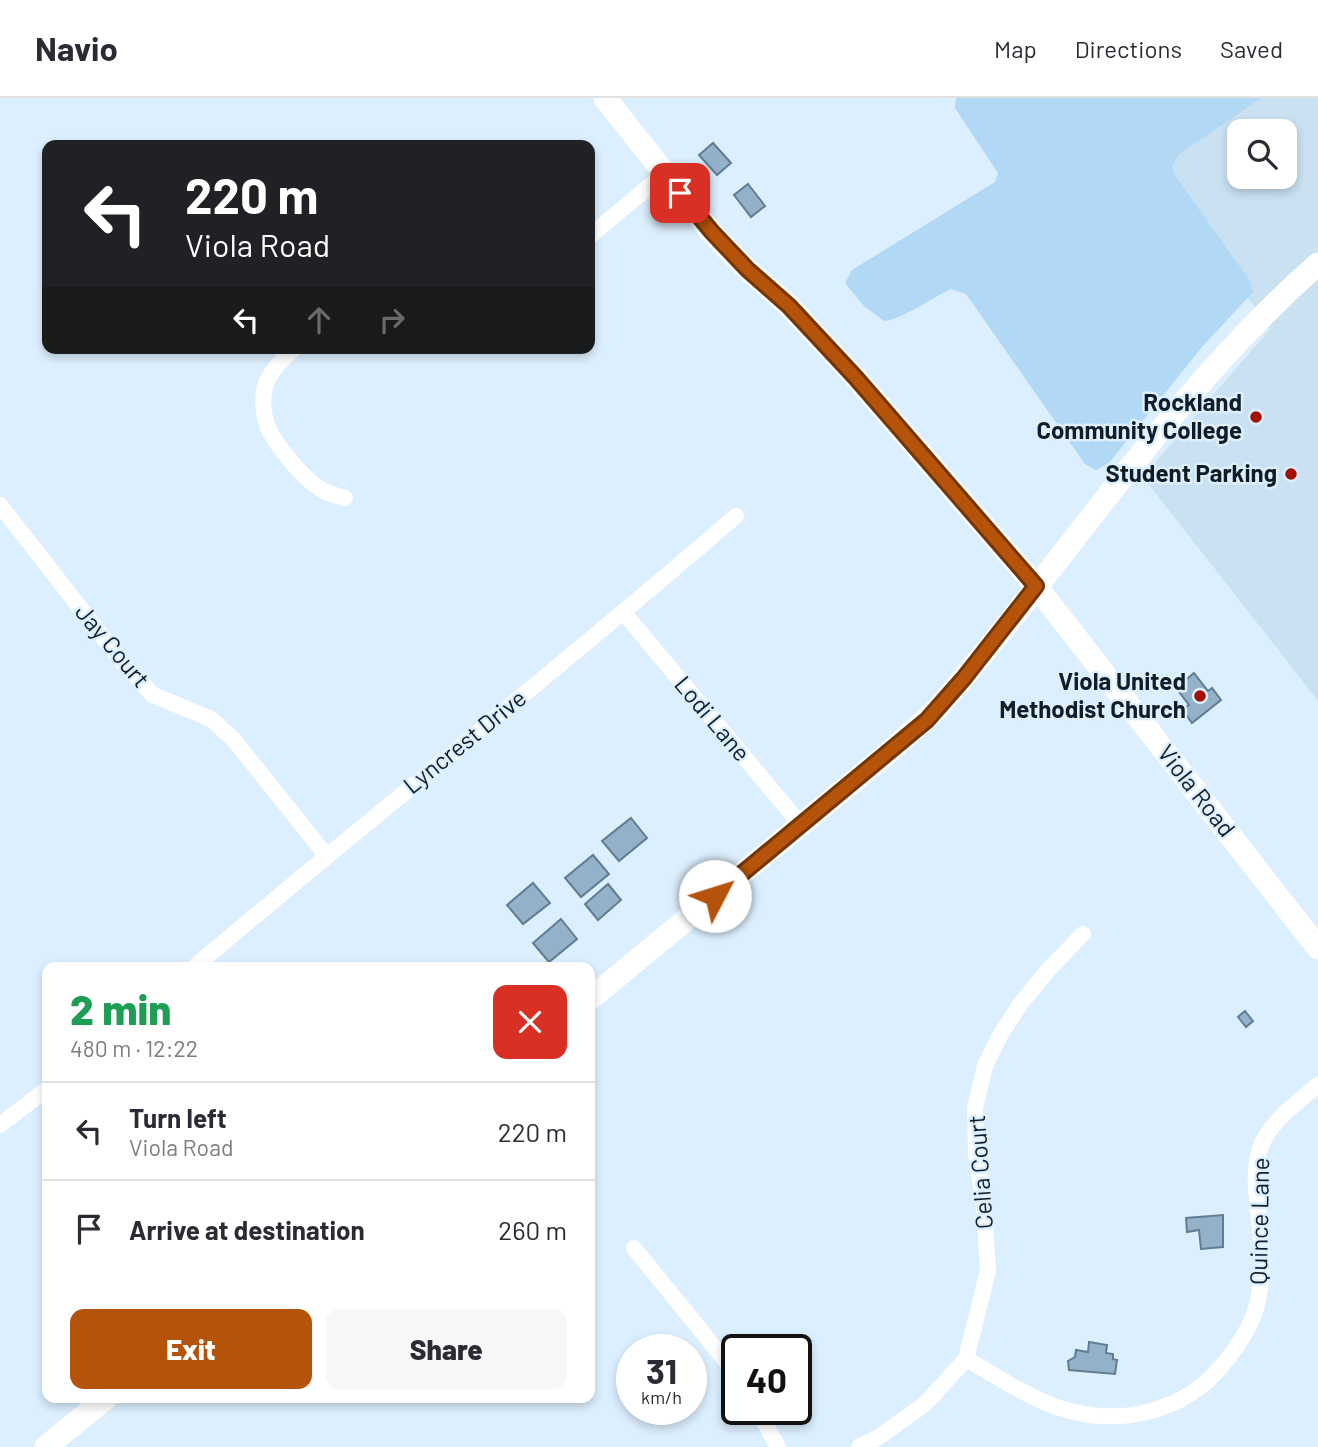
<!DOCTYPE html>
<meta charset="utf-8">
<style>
:root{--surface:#fff;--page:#f7f7f7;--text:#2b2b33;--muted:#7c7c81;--line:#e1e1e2;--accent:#b45309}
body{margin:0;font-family:Barlow,sans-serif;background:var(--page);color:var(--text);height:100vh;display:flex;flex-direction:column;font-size:26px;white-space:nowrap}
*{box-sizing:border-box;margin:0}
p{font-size:23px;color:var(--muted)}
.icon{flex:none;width:38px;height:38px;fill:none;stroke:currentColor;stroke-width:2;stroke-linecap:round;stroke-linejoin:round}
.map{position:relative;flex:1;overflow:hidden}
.details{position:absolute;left:42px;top:864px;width:553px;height:441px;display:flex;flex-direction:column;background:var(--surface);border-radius:14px;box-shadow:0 4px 10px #0003}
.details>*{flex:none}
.guide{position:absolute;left:42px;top:42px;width:553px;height:214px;border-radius:14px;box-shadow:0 4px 10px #0003;background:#202124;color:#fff;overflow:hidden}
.fabs{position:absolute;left:1227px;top:21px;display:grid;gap:14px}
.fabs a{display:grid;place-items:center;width:70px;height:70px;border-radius:14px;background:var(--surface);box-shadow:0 4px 10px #0003;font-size:35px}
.speed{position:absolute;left:616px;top:1236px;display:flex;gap:14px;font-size:35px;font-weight:700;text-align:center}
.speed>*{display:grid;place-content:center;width:91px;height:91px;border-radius:50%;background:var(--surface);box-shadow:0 4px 10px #0003;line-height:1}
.speed small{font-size:18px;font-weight:400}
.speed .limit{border:4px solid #111;border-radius:10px;background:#fff;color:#111}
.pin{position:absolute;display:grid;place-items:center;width:60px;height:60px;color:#fff;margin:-30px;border-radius:14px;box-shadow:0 4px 10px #0006}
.me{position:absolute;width:77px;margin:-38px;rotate:50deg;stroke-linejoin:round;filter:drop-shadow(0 0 5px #0008)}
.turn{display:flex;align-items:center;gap:24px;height:147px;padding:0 28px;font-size:32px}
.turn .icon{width:91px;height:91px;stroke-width:2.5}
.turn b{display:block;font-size:49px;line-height:60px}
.lanes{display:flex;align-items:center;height:66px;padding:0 28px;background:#0003;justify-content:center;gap:35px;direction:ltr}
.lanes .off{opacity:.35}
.round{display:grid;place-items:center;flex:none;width:74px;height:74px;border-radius:14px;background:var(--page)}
.overview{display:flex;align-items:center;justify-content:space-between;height:119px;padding:0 28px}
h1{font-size:42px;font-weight:800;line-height:52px;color:#1e9e55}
.button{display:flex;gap:14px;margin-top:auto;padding:14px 28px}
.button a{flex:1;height:80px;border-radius:14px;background:var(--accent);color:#fff;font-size:28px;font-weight:800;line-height:80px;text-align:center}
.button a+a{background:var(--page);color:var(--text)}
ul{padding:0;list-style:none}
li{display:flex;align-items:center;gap:21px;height:98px;padding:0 28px;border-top:2px solid var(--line)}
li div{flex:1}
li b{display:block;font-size:26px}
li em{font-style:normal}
header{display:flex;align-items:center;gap:42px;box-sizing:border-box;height:98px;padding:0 35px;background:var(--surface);border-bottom:2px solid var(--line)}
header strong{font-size:33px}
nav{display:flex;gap:38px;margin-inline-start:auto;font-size:24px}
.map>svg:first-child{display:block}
.built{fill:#cae1f2;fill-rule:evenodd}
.green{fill:#b1d8f5}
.building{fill:#93b2c9;stroke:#607d93;stroke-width:2}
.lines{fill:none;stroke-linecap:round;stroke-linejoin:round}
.street{stroke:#fff;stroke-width:16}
.secondary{stroke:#fff;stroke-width:23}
.route-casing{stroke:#753606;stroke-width:18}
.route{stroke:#b45309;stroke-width:12}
.poi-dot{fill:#a41000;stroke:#dceffe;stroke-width:2.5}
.labels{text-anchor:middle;stroke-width:5;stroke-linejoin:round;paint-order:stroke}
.poi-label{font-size:24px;font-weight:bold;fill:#111d25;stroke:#dceffe;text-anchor:end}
.street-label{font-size:24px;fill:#111d25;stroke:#dceffe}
</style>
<header>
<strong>Navio</strong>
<nav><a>Map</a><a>Directions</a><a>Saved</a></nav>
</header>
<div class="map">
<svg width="1318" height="1349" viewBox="0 0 1318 1349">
<rect width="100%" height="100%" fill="#dceffe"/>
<path class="built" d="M1107,0H1318V603L1143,379L1270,231ZM1239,33H1284V79H1239Z"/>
<path class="green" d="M956,0H1261L1178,57L1172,68L1174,76L1250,183L1253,194L1202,249L1109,365L1096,372L1085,366L966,196L951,191C932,200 903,221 884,223L864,208L845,185L852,172L995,84L998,75L955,10Z"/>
<g class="building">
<path d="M713,45L731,65L717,77L699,57Z"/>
<path d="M748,86L765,108L751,119L734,97Z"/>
<path d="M1194,575L1208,593L1212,590L1221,602L1192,625L1182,611L1189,607L1176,590Z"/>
<path d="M631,720L647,740L619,763L602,743Z"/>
<path d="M593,757L609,776L581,799L565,780Z"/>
<path d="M533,785L550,805L523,826L507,807Z"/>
<path d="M608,786L621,802L598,822L585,806Z"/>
<path d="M561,821L577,841L549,864L533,845Z"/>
<path d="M1245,913L1253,923L1246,929L1238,919Z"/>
<path d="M1223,1117V1149L1201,1151L1199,1132L1187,1134L1186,1120Z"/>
<path d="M1089,1244L1107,1247L1106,1255L1113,1256V1261L1117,1262L1115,1276L1069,1272L1068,1263L1075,1259L1076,1252L1088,1254Z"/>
</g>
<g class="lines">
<g class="street">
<path d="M590,138L665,75"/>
<path d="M295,250C283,261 269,273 265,289C262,300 263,316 267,327C274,346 306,384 324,393C330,396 338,398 345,400"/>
<path d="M0,407L124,566L153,597L211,621L234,642L326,757"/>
<path d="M624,515L801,727"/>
<path d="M193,870C373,718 558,572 736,418"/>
<path d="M0,1027L47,991"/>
<path d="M634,1150L737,1277"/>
<path d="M966,1261C999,1279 1034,1304 1070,1313C1124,1327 1183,1313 1220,1270C1237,1250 1256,1224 1259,1196C1262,1179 1263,1161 1261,1143C1260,1115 1251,1082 1259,1054C1266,1027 1297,1004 1318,987"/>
<path d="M757,1311L778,1349"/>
<path d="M859,1349L879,1339L925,1306L966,1261L988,1173L984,1108L976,1056L975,1010L985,968L999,939L1021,905L1049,871L1083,836"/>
</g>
<g class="secondary">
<path d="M605,0L711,134L748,172L789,208L856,280L1036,488L1318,850"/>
<path d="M590,901L888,655L938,610C1066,463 1171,295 1318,166"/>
<path d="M46,1349L106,1300"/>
</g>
</g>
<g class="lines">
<g class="route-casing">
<path id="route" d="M680,95L712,134L748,172L789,208L856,280L1036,488L964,580L927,622L715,798"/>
</g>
<use href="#route" class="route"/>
</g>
<g class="poi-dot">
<circle cx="1256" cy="319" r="7"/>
<circle cx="1291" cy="376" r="7"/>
<circle cx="1200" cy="598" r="7"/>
</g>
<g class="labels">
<g class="poi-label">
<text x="1242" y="313">Rockland<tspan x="1242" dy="28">Community College</tspan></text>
<text x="1277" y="384">Student Parking</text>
<text x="1186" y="592">Viola United<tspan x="1186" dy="28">Methodist Church</tspan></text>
</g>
<g class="street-label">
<text transform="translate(112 548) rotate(50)" y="8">Jay Court</text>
<text transform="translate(712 621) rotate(50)" y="8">Lodi Lane</text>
<text transform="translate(465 644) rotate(-39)" y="8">Lyncrest Drive</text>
<text transform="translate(1196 693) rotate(52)" y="8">Viola Road</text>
<text transform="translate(981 1074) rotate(-94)" y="8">Celia Court</text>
<text transform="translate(1260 1123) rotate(-89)" y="8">Quince Lane</text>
</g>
</g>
</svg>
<div class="fabs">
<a><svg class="icon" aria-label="search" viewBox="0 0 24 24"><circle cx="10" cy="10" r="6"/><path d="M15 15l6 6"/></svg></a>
</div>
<div class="speed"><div>31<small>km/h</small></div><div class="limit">40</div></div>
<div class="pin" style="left:680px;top:95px;background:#d93025"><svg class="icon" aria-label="arrive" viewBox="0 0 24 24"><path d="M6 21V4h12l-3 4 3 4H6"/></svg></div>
<svg class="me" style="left:715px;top:798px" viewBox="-20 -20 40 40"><circle r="19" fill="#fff"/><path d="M0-13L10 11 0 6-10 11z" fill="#b45309"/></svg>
<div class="guide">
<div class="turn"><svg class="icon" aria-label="left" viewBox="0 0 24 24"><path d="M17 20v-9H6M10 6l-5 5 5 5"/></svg><div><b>220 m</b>Viola Road</div></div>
<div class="lanes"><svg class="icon" aria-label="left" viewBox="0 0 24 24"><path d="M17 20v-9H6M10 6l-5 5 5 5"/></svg><svg class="icon off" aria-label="ahead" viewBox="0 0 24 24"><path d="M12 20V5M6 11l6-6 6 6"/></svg><svg class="icon off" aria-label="right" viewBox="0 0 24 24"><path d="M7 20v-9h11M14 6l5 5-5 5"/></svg></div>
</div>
<section class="details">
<div class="overview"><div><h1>2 min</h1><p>480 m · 12:22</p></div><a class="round" style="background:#d93025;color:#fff"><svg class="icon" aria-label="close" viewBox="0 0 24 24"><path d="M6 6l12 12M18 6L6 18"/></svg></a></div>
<ul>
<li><svg class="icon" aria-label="left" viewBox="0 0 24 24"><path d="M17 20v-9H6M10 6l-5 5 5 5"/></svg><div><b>Turn left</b><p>Viola Road</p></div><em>220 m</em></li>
<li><svg class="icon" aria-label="arrive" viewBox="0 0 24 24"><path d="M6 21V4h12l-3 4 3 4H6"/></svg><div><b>Arrive at destination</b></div><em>260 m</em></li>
</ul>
<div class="button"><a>Exit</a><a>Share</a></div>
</section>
</div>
